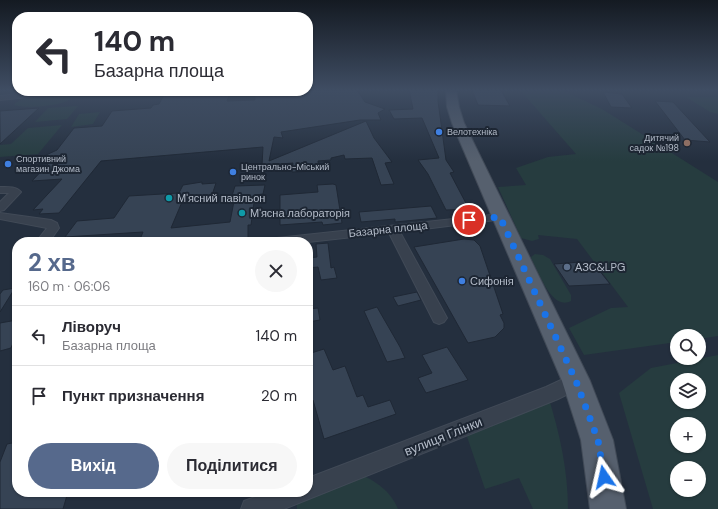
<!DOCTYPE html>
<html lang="uk">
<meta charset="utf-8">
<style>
:root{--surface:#fff;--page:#f7f7f7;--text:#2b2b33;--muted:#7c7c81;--line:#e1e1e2;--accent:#56698c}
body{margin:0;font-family:"DM Sans",sans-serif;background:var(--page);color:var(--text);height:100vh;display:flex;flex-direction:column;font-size:15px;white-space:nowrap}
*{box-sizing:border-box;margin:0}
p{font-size:13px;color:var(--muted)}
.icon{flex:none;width:22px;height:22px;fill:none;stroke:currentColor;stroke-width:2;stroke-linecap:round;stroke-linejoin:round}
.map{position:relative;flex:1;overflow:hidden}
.drawer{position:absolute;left:12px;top:237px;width:301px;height:260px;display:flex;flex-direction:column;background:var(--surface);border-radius:16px;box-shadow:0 1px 3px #0004}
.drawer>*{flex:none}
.banner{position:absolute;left:12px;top:12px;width:301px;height:84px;border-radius:16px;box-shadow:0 1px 3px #0004;background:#fff;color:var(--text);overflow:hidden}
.tools{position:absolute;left:670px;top:329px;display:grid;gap:8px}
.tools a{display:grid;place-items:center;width:36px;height:36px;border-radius:50%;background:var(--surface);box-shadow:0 1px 3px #0004;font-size:20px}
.pin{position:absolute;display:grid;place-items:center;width:34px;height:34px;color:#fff;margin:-17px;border:2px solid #fff;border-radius:50%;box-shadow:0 1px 4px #0007}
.me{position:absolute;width:44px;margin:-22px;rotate:349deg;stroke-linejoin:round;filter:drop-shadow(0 0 3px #0008)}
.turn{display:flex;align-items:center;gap:14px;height:84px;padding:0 16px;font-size:18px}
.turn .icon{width:52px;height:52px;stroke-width:2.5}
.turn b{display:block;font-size:28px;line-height:34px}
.round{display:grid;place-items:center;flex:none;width:42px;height:42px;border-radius:21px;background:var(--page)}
.headline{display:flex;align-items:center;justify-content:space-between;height:68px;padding:0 16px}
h1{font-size:24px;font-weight:700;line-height:30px;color:var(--accent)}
.primary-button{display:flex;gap:8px;margin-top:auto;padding:8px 16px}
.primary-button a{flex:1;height:46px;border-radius:24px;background:var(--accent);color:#fff;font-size:16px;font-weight:700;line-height:46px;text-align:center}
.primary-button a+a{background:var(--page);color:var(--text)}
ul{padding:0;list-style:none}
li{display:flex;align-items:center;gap:12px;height:60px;padding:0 16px;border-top:1px solid var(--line)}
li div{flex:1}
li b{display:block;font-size:15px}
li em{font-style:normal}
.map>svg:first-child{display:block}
.green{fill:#263c3f;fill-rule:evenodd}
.building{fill:#364354;stroke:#1f2835}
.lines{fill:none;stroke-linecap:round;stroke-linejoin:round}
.minor-casing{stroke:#414a57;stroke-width:2}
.primary-casing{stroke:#414a57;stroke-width:2}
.minor{fill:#38414e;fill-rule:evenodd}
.primary{fill:#56606e;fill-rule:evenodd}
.route{stroke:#1a73e8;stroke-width:7;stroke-dasharray:0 12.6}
.shop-dot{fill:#3f7fe0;stroke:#1d2633;stroke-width:1.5}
.education-dot{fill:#8d6e63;stroke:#1d2633;stroke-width:1.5}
.culture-dot{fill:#0f9aa8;stroke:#1d2633;stroke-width:1.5}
.service-dot{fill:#5c6f8a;stroke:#1d2633;stroke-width:1.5}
.labels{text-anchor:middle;stroke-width:4;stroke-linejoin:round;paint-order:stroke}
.far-poi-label{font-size:9px;fill:#b4bcc9;stroke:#1d2633;text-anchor:start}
.poi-label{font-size:11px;fill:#b4bcc9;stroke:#1d2633;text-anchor:start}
.street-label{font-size:11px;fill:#b4bcc9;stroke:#1d2633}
.near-street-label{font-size:13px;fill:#b4bcc9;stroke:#1d2633}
</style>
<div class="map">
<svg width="718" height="509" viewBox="0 0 718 509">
<rect width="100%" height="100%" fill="#242f3e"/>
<g class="green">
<path d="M520,90H562L602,109L718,182V336L699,339V336H677V342L584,355L569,328L611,308L628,307L577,239L538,235L539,239L532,241L521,238L498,187L526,185L516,168L548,157L576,154Z"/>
<path d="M65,96L69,97L70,99C63,106 24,109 14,105C20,95 53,97 65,96Z"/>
<path d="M686,97H718V114L710,112Z"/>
<path d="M78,106L67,119L35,122L48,108Z"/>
<path d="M100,112L93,124L71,127L79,114Z"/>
<path d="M62,125L38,154L0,157V145L11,144L28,128Z"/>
<path d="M535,254L543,255L550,259L571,295V301C552,311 539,273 532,260L531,257Z"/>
<path d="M718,355V509H653L619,393L651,368ZM677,380H699V402H677ZM677,424H699V446H677ZM677,468H699V490H677Z"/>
<path d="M549,399C560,435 568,471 568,509H533L519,478L485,489L465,431Z"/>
<path d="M358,473C375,481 390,490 398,509H297L296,498Z"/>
</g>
<g class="building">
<path d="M357,90L365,102L385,109L378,113L381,120H360L281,132L283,138L274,137L269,161L366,121L374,138L392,162L385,163L394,184L381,185L372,158L345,159L344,155L331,158V160L318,161L319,171L292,172L293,163L268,165H262L263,147L101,161L59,213L39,214L43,209L33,210L62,179L32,181L49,163L34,165L46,155L57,150L74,128L102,126L112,111L151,108L153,105L159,104L166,91H231L227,101L255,100L254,91Z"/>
<path d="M409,90H438V101L446,160L454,172L450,173L469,209L446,210L428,174L418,160L439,158L422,118L394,119L389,110L413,109Z"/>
<path d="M472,90H501L510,106L478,105Z"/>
<path d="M603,92L622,94L632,108L611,107Z"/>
<path d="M655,101L673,102L710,142L685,140Z"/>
<path d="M39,108L0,144V111Z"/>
<path d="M202,182V184L216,183L210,201L182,202L171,228L230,222L235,196H232L235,186L265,185L263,194L255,195L251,225H248V242H139L143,232L65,237L77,221L114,218L129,196L179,193L183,185Z"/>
<path d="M333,184L336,185L342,223L323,225L322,222L280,225V195L318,192L317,185Z"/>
<path d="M431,206L437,218L395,222V219L361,222L359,212Z"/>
<path d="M464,239L474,240L480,246L503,314L500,315L504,323V328L495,337L468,343L414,247Z"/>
<path d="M328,243L331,268L334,267L337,278L321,280L318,267L308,268V258L317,257L316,244Z"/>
<path d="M581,262L583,265H595L610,284L569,286L554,264Z"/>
<path d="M15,288L0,312V294L3,290Z"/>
<path d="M417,292L421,300L398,306L393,297Z"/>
<path d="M377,307L400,347L405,358L387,362L364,311Z"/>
<path d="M318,308L320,320L308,322V309Z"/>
<path d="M17,320V333L11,348L0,351V323Z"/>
<path d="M447,347L468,380L426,393L418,378L432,373L422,355Z"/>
<path d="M324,349L333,370L345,366L357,397L363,395L368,407L390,400L396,414L324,439L313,400L308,402V354Z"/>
<path d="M17,442V492H68L63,509H0V462L7,444Z"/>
</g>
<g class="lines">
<g class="minor-casing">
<g id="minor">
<path d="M47,91H70L67,93L0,100V96Z"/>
<path d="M0,187C7,187 16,186 21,192L4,210L0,211V202L9,193H0Z"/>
<path d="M0,213L51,220L57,223L59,228L49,242H36L47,228L0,219Z"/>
<path d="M500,214L504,215L506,217L504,219L400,232L447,318L444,322L439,324L434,322L389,233L308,242H271L273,239L277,238Z"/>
<path d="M576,373L582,375L585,381L582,387L558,399L284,509H241L244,501L269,492H308V478L546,387Z"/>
</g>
</g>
<g class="primary-casing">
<path id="primary" d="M446,90H456L459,107L464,123L590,381L613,440L626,509H590L581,440L562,381L452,123L447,107Z"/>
</g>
<use href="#minor" class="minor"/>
<use href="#primary" class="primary"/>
</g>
<linearGradient id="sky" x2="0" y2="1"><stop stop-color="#141a22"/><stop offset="0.56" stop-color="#3f4d63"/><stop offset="1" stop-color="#3f4d63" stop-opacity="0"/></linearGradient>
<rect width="718" height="161" fill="url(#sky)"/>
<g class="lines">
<path class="route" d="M469,220L500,217L576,381L598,440L604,477"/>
</g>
<g class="shop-dot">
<circle cx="439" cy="132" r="4"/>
<circle cx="8" cy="164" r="4"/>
<circle cx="233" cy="172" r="4"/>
<circle cx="462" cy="281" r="4"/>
</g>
<circle class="education-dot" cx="687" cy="143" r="4"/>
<g class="culture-dot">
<circle cx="169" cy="198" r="4"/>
<circle cx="242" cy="213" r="4"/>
</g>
<circle class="service-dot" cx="567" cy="267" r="4"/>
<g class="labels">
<g class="far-poi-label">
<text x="447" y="135">Велотехніка</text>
<text x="679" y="141" text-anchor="end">Дитячий<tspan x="679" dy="10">садок №198</tspan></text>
<text x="16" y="162">Спортивний<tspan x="16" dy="10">магазин Джома</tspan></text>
<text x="241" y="170">Центрально-Міський<tspan x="241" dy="10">ринок</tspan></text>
</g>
<g class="poi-label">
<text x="177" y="202">М'ясний павільон</text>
<text x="250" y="217">М'ясна лабораторія</text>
<text x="575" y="271">АЗС&amp;LPG</text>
<text x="470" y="285">Сифонія</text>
</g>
<g class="street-label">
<text transform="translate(388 229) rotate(-6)" y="4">Базарна площа</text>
</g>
<g class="near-street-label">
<text transform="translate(443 436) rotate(-22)" y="5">вулиця Глінки</text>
</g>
</g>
</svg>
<div class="tools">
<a><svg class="icon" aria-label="search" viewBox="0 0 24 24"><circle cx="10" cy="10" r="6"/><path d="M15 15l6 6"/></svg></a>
<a><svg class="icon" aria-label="layers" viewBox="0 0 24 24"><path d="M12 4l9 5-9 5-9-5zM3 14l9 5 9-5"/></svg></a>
<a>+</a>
<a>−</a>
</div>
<div class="pin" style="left:469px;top:220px;background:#d93025"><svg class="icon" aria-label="arrive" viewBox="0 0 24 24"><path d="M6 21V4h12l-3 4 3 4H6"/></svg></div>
<svg class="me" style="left:604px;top:477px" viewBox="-20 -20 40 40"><path d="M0-17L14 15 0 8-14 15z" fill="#1a73e8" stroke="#fff" stroke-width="4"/></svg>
<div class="banner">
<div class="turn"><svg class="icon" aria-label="left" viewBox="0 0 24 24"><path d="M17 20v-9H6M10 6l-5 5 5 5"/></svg><div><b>140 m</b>Базарна площа</div></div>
</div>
<section class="drawer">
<div class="headline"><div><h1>2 хв</h1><p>160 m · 06:06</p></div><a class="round"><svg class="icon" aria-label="close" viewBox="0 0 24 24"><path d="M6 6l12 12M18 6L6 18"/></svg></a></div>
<ul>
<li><svg class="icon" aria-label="left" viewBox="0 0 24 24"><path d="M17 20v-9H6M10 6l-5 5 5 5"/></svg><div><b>Ліворуч</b><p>Базарна площа</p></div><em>140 m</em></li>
<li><svg class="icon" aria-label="arrive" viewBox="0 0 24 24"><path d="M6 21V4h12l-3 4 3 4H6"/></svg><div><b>Пункт призначення</b></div><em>20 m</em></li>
</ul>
<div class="primary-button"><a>Вихід</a><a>Поділитися</a></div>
</section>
</div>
